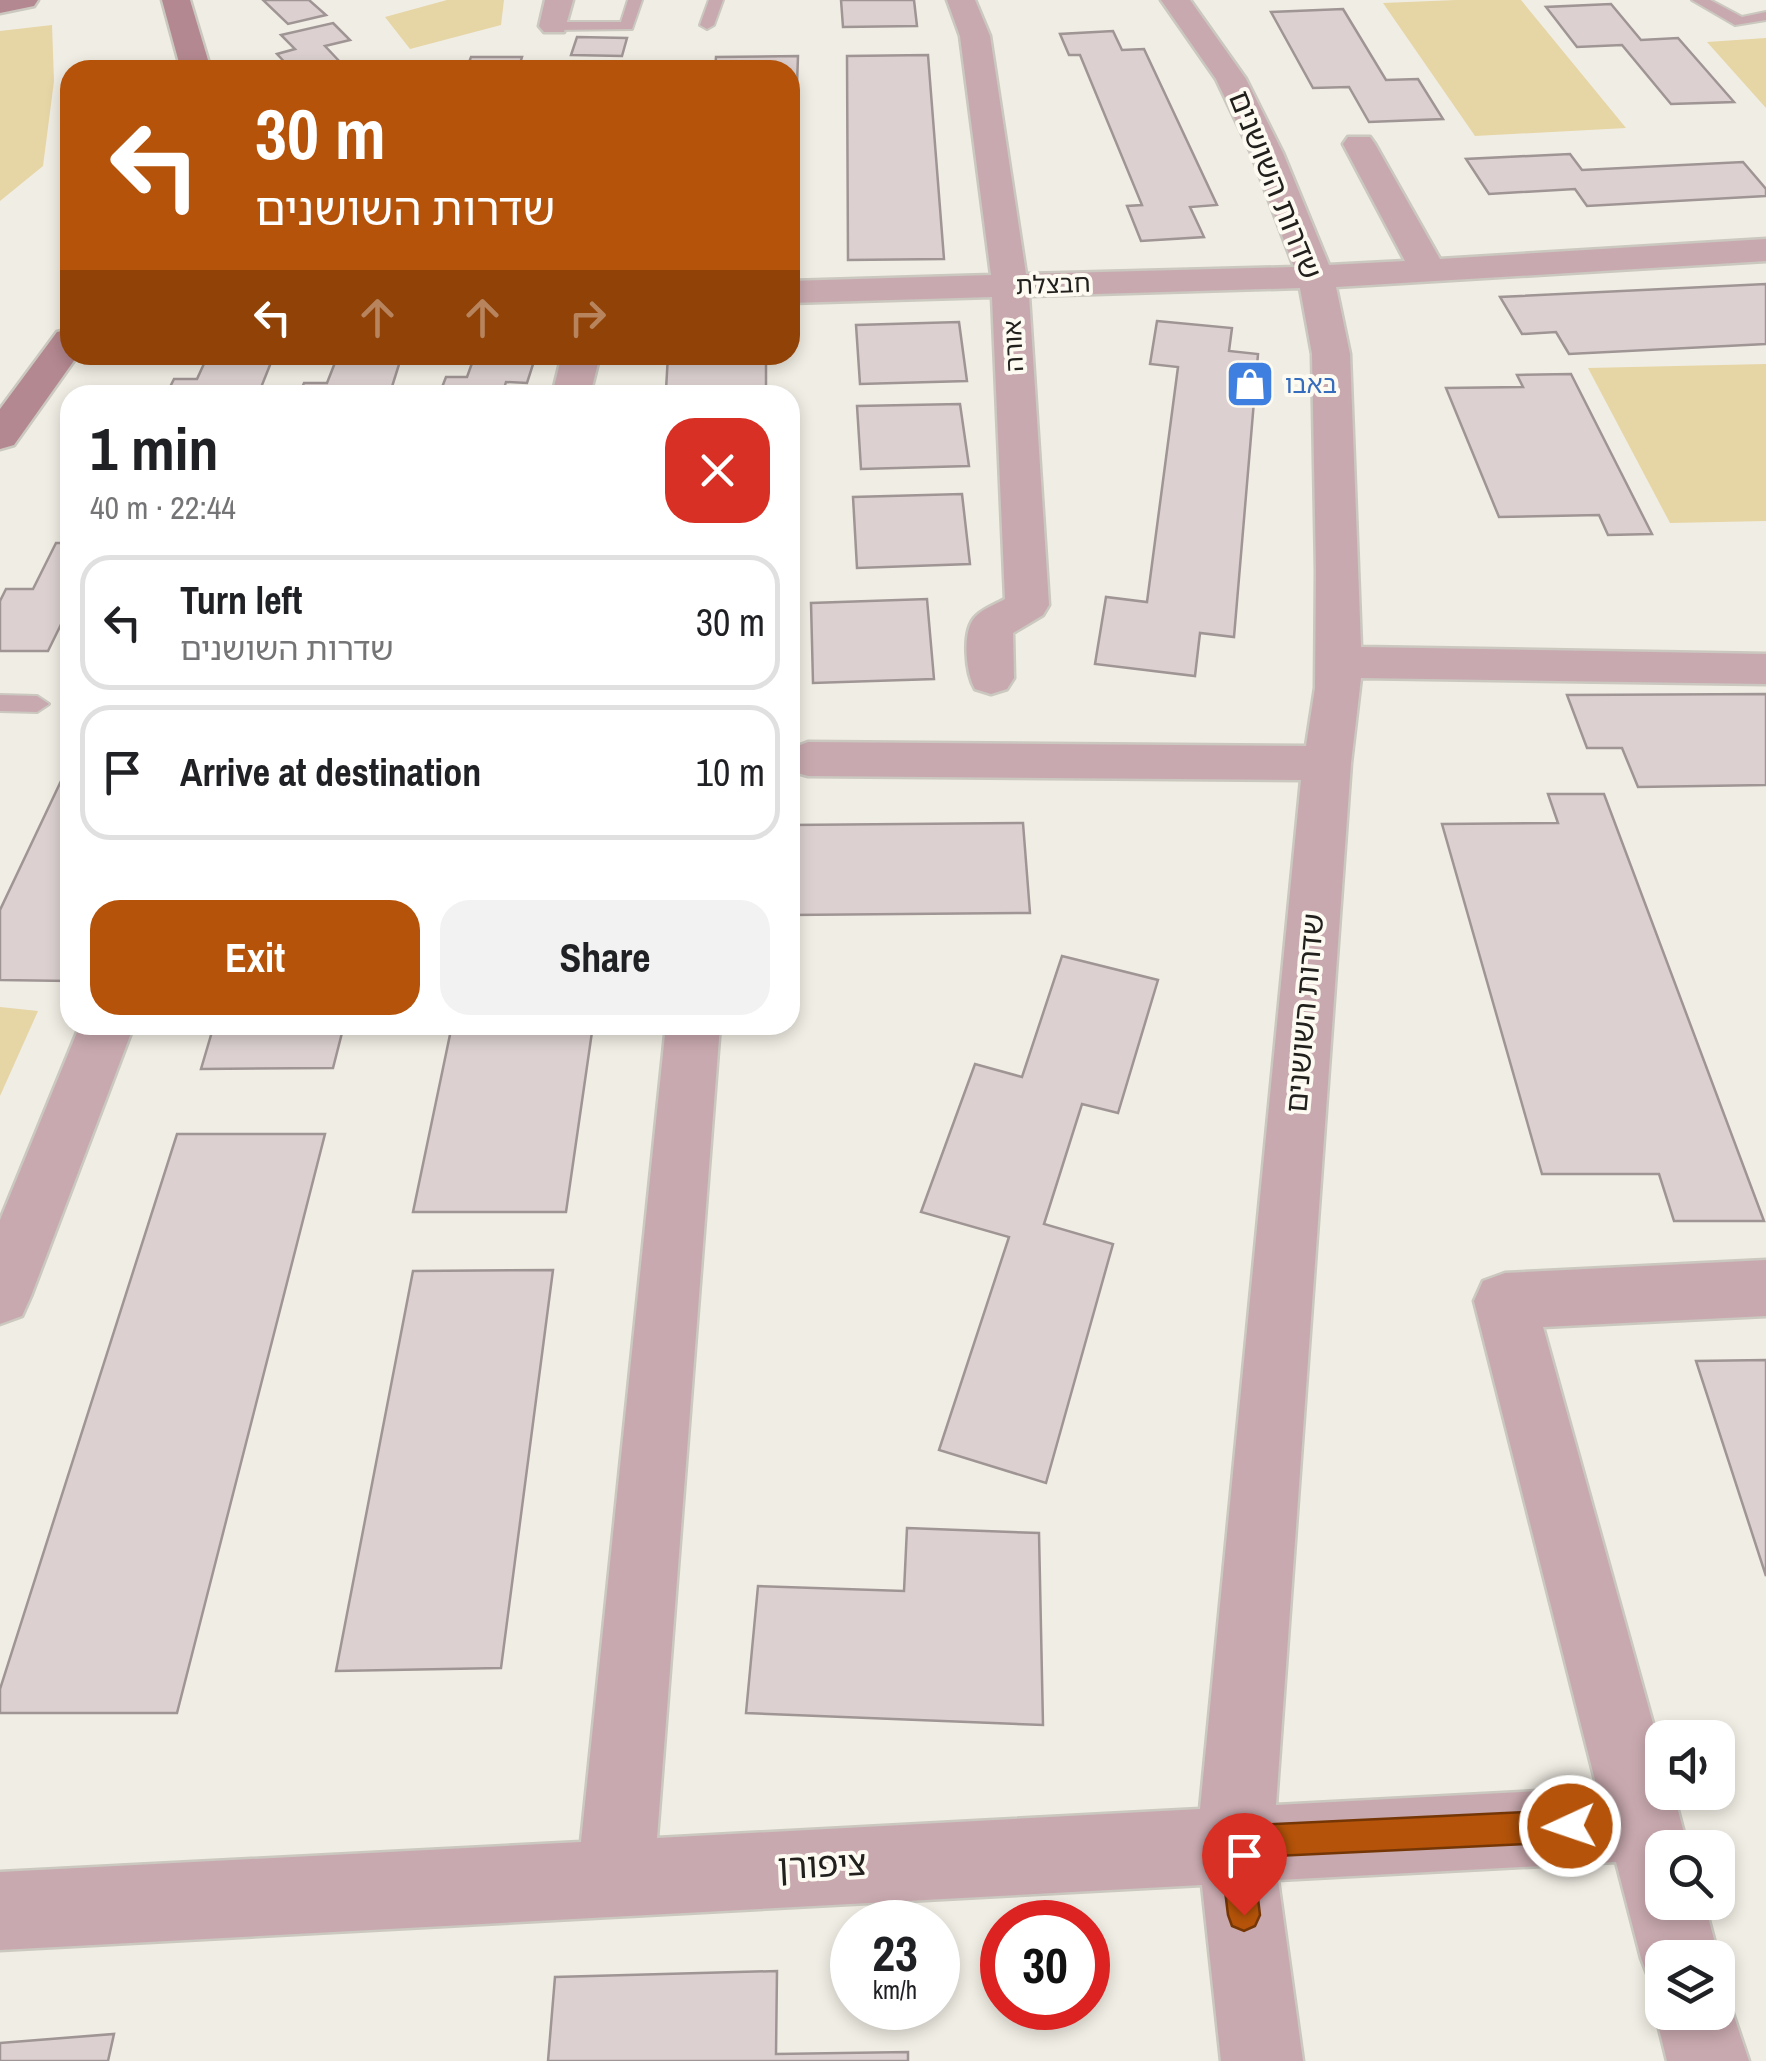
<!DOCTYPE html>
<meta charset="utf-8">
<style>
:root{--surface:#fff;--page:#f2f2f2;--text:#202124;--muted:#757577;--line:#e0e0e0;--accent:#b45309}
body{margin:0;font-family:"Archivo Narrow","Noto Sans Hebrew",sans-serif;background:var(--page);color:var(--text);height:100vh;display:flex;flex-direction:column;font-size:38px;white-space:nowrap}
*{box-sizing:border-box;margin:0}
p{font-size:32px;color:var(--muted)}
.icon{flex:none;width:55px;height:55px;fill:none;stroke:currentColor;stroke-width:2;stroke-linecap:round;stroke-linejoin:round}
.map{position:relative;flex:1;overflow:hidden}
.drawer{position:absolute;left:60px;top:385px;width:740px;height:650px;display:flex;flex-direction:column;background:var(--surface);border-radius:30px;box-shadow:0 5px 15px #0003}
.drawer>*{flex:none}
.top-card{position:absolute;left:60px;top:60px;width:740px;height:305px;border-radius:30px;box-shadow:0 5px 15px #0003;background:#b45309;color:#fff;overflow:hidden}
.buttons{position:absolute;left:1645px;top:1720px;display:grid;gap:20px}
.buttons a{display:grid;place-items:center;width:90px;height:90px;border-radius:20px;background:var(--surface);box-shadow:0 5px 15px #0003;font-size:50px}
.speed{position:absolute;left:830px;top:1900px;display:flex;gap:20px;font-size:50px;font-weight:700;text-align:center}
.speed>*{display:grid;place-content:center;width:130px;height:130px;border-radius:50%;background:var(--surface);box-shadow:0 5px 15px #0003;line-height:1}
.speed small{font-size:25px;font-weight:400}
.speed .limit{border:15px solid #d22;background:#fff;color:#111}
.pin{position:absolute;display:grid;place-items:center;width:85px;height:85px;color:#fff;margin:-102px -42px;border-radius:50% 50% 50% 0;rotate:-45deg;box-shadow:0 0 10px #0007}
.pin .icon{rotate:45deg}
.me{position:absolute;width:110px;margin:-55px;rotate:267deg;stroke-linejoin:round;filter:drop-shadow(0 0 8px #0008)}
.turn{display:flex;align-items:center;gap:35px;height:210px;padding:0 30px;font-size:45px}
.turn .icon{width:130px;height:130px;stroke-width:2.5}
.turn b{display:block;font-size:70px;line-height:85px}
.lanes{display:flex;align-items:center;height:95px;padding:0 30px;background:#0003;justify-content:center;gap:50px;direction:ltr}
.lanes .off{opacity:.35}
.round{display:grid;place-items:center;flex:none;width:105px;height:105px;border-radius:30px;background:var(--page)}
.headline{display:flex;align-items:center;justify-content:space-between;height:170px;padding:0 30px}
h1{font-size:60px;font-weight:700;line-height:75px}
.primary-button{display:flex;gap:20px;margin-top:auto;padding:20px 30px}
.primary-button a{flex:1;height:115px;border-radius:30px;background:var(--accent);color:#fff;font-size:40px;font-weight:700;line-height:115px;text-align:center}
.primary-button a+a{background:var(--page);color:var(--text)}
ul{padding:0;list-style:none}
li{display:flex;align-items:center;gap:30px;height:135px;margin:0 20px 15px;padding:0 10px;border:5px solid var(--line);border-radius:30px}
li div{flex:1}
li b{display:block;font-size:38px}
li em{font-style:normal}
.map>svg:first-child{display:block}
.green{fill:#e6d5a5}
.building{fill:#dcd1d0;stroke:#9f9594;stroke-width:2.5}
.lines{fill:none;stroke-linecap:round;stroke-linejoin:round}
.lane-casing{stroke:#cbc8c0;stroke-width:4}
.street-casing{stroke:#cbc8c0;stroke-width:5}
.secondary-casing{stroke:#cbc8c0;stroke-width:5}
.lane{fill:#c8a9af;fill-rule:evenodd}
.street{fill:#c8a9af;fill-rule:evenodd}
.secondary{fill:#b48890;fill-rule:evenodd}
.route{fill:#b45309;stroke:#753606;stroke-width:2.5}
.labels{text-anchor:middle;stroke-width:8;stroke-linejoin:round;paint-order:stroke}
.far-street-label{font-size:25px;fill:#21201d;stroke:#fdfaf1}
.far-shop-label{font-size:25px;fill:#366cbe;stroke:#fdfaf1;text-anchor:start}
.street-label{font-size:30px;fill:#21201d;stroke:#fdfaf1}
.near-street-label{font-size:35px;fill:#21201d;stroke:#fdfaf1}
</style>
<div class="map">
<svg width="1766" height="2061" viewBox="0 0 1766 2061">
<rect width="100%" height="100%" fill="#f0ede4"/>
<g class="green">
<path d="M447,0H504L501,25L410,49L385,17Z"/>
<path d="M1456,0H1521L1626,128L1475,136L1383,3Z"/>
<path d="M52,25L54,81L43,166L0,201V31Z"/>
<path d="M1766,38V108L1707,42Z"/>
<path d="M1766,364V521L1670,523L1588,368Z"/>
<path d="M0,1007L38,1011L0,1096Z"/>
</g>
<g class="building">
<path d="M263,0H309L326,15L288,24Z"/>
<path d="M841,0H914L917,26L843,27Z"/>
<path d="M1611,4L1641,40L1678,38L1734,102L1671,104L1622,45L1577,47L1546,7Z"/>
<path d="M1343,9L1386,80L1418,79L1443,119L1369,122L1349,87L1313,88L1271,12Z"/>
<path d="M333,23L350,40L325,46L341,63L292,70L277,54L295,49L281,35Z"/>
<path d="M1113,31L1122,50L1144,49L1217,205L1190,207L1204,237L1141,241L1127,206L1142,205L1080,55H1069L1060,34Z"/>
<path d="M577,37L627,38L622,56L571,55Z"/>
<path d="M928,55L944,259L848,260L847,56Z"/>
<path d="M798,56L791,260H790V70H715L716,57Z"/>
<path d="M471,57H522L518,70H466Z"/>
<path d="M1570,154L1582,170L1743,162L1766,189V196L1587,206L1575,189L1489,194L1466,159Z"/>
<path d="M1766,284V344L1569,354L1556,332L1522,334L1500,297Z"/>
<path d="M1157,321L1232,328L1229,351L1258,354L1234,637L1200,633L1195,676L1095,664L1106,597L1147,602L1178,367L1150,364Z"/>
<path d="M959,322L967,381L860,384L856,325Z"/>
<path d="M208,355H274L260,390H228L226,395H166L174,379H197Z"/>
<path d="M338,355H402L390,393L299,395L304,383H327Z"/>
<path d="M475,355H536L527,383L506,382L502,395H439L446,377H467Z"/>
<path d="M668,355H766V387L666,390Z"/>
<path d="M1571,374L1652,534L1608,535L1599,515L1499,517L1446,388L1523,387L1517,375Z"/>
<path d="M960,404L969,466L861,469L857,406Z"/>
<path d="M962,494L970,564L857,568L853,497Z"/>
<path d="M56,543H70V606L48,651H0V601L6,589H33Z"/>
<path d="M927,599L934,679L813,683L811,603Z"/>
<path d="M1766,694V785L1638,787L1622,748H1587L1567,695Z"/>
<path d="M70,762V981L0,980V910Z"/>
<path d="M1548,794H1604L1764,1221H1674L1659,1174H1542L1442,824L1558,823Z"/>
<path d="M1023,823L1030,913L790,915V825Z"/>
<path d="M1062,956L1158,980L1118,1113L1082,1104L1044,1224L1113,1244L1046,1483L939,1450L1009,1237L921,1212L975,1064L1022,1077Z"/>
<path d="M214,1025H344L333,1068L201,1069Z"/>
<path d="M452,1025H593L566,1212H413Z"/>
<path d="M177,1134H325L177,1713H0V1689Z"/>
<path d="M553,1270L501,1668L336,1671L413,1271Z"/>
<path d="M1766,1360V1576L1696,1361Z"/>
<path d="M907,1528L1039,1533L1043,1725L746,1713L758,1586L904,1591Z"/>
<path d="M777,1971L776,2054L908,2052V2061H548L555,1977Z"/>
<path d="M114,2034L108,2061H0V2043Z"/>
</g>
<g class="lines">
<g class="lane-casing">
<g id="lane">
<path d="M628,0H642L632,29L554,30L547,26L554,22H621Z"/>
<path d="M709,0H723L714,25L707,29L700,25Z"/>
<path d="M1692,0H1710L1742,17L1766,12V20L1735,25Z"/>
<path d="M0,695L37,696L49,704L37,712L0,711Z"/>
</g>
</g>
<g class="street-casing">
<g id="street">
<path d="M545,0H573L564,32H544L539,26Z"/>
<path d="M947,0H975L990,36L1026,274L1294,267L1251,153L1216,79L1161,0H1190L1246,79L1283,153L1329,265L1405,261L1343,144L1348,137H1370L1375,144L1440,259L1766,239V261L1336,287L1350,354L1361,647L1766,654V684L1361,678L1351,763L1276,1805L1597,1788L1474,1301L1483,1281L1505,1273L1766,1260V1316L1543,1327L1662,1756V1792H1673L1688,1848H1662V1902H1704L1719,1958L1718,1962V1958H1662V1990L1652,1986L1641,1958L1616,1862L1278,1880L1303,2061H1221L1202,1885L0,1950V1872L581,1842L666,1025H720L657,1838L1200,1809L1301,780L808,776L791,771L790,749L808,742L1306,746L1315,688L1316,571L1312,354L1300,288L1029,296L1049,605L1043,615L1013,633L1014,678L1007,689L991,694L975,689C966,674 961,630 976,616C983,609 996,604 1005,599L992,297L790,303V281L991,275L960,36Z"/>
<path d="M562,355H600L590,395H552Z"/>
<path d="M80,1025H134L31,1296L22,1316L0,1324V1220Z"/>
<path d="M1718,1981L1723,1984L1749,2061H1667L1655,2012L1662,1994V2012H1718Z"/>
</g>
</g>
<g class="secondary-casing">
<g id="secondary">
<path d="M0,0H38L34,6L0,13Z"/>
<path d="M162,0H190L211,70H181Z"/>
<path d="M70,329V355H78L14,445L0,449V409L57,332Z"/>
</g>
</g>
<use href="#lane" class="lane"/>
<use href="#street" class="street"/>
<use href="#secondary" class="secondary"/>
</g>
<path class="route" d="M1570,1810L1581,1815L1585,1826L1581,1837L1570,1842L1253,1857L1260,1915L1255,1926L1244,1931L1232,1926L1228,1915L1219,1842L1224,1831L1235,1826Z"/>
<defs>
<g id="shop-square" transform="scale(2.5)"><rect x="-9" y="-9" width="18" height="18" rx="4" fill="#3f7fe0" stroke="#fdfaf1"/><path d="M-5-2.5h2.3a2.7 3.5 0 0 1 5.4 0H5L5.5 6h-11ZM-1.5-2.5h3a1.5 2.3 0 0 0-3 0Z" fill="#fff"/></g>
</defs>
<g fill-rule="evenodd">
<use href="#shop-square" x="1250" y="384"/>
</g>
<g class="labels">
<g class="far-street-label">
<text transform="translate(1053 284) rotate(-2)" y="9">חבצלת</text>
<text transform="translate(1013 346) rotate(-93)" y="9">אורה</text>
</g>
<g class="far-shop-label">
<text x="1285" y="393">באבו</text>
</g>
<g class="street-label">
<text transform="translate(1275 185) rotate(68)" y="10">שדרות השושנים</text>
<text transform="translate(1305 1013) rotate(-85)" y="10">שדרות השושנים</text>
</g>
<g class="near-street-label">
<text transform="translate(822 1865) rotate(-3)" y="12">ציפורן</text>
</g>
</g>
</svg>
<div class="buttons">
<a><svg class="icon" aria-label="sound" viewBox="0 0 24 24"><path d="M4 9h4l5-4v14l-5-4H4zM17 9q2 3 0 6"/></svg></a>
<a><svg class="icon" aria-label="search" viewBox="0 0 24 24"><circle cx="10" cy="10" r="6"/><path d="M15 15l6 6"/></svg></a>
<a><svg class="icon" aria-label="layers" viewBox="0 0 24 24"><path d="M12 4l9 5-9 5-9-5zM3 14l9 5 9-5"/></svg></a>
</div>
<div class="speed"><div>23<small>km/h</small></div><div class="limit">30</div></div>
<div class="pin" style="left:1244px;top:1915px;background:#d93025"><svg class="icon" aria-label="arrive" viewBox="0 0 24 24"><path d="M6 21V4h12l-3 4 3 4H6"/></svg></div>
<svg class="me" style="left:1570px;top:1826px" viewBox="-20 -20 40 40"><circle r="17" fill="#b45309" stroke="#fff" stroke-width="3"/><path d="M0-11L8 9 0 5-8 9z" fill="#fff"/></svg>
<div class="top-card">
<div class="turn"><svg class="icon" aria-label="left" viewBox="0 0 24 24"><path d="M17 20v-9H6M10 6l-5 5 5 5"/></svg><div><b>30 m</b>שדרות השושנים</div></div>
<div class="lanes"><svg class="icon" aria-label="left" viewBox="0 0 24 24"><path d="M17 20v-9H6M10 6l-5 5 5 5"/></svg><svg class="icon off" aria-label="ahead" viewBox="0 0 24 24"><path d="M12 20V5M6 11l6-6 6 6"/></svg><svg class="icon off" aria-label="ahead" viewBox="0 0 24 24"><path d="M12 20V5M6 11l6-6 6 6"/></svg><svg class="icon off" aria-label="right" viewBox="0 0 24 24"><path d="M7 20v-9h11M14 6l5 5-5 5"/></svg></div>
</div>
<section class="drawer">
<div class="headline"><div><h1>1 min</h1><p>40 m · 22:44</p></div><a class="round" style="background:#d93025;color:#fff"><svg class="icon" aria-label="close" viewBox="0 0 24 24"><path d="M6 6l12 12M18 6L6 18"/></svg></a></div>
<ul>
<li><svg class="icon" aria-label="left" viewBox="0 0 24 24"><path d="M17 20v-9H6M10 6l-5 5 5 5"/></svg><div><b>Turn left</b><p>שדרות השושנים</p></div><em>30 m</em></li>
<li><svg class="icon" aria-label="arrive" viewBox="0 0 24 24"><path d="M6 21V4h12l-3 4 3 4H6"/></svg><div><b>Arrive at destination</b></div><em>10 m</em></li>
</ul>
<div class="primary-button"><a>Exit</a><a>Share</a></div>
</section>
</div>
